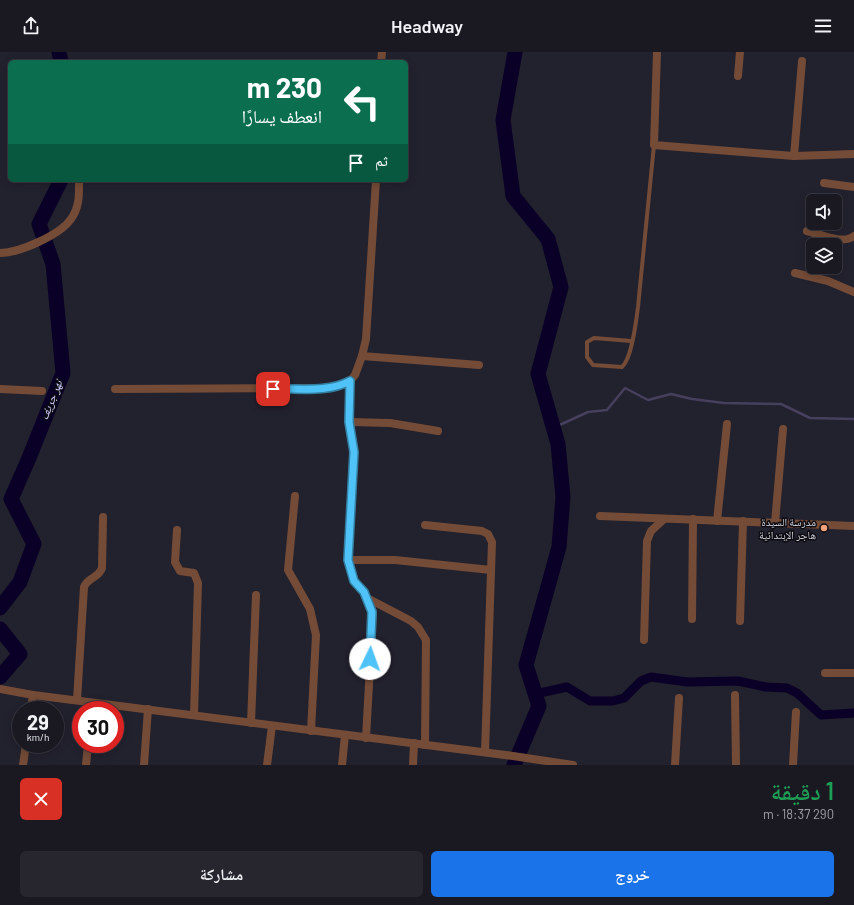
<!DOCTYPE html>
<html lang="ar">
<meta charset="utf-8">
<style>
:root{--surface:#1a1922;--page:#27262f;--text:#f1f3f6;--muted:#9fa0a5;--line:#383840;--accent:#1a73e8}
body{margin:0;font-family:Barlow,"Noto Naskh Arabic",sans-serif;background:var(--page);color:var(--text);direction:rtl;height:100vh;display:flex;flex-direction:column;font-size:15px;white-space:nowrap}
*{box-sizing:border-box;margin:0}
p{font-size:13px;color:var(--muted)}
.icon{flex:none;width:22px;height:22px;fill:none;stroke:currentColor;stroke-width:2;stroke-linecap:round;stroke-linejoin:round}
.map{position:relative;height:713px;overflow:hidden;direction:ltr}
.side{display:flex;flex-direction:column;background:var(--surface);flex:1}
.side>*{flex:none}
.guide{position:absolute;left:8px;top:8px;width:400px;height:122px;border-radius:6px;box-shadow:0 2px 10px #0003,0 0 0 1px var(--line);direction:rtl;background:#0b6e4f;color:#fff;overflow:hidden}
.controls{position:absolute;left:806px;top:142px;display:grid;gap:8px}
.controls a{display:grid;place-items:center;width:36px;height:36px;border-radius:6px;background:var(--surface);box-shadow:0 2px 10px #0003,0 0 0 1px var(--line);font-size:20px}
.speed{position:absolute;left:12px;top:649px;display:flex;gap:8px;font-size:20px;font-weight:700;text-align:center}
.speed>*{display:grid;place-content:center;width:52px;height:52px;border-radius:50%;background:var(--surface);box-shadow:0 2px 10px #0003,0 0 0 1px var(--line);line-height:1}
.speed small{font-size:10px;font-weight:400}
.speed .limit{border:6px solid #d22;background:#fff;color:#111}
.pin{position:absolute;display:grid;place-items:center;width:34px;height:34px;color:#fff;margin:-17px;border-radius:8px;box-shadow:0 2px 6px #0006}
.me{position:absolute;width:44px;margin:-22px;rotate:3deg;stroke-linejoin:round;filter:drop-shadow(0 0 3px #0008)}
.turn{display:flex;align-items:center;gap:14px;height:84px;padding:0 20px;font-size:18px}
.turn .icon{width:52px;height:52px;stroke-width:2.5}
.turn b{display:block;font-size:28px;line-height:34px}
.then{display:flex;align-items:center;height:38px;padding:0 20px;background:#0003;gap:8px;font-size:15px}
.round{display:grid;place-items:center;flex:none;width:42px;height:42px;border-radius:6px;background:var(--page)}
.summary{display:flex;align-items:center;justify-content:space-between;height:68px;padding:0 20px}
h1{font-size:24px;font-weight:600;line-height:30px;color:#1e9e55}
.action{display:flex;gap:8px;margin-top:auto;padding:8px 20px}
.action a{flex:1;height:46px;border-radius:6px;background:var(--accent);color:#fff;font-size:16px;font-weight:600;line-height:46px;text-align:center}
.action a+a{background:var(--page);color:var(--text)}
header{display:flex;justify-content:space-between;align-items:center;height:52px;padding:0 20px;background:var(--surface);font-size:18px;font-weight:600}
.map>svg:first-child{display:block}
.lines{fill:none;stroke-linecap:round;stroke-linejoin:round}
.stream{stroke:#463f5d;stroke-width:2.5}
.canal{stroke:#0a0027;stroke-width:9}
.river{stroke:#0a0027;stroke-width:15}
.lane{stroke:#744b36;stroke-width:4}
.street{stroke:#744b36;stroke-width:8}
.route-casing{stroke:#337fa1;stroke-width:10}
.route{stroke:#4fc3f7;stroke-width:7}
.poi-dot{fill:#f0a279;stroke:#0c0b11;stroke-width:1.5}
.labels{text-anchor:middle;stroke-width:3;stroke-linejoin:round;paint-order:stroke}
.poi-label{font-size:11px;fill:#d2d2db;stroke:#0c0b11;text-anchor:end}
.water-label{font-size:12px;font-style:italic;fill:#cbc8f9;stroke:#0c0b11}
</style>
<header><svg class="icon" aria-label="menu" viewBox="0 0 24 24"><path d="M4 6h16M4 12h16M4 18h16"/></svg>Headway<svg class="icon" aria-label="share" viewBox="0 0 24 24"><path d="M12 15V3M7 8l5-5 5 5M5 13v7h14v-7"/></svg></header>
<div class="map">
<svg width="854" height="713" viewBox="0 0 854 713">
<rect width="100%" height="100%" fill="#22212e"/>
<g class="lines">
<path class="stream" d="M553,376L588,360L607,358L625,336L648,348L671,342L692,347L724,351L781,352L810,366L854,367"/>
<path class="canal" d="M535,642L567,635L590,649H613L624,646L641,629L651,625L687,630L738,629L766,635L787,636L797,641L821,663L854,661"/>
<g class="river">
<path d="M59,0L61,10"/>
<path d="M0,556L20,530L34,492L11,447L29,406L63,321L53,212L39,172L61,128"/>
<path d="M0,577L20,602L0,625"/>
<path d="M514,713L539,654L526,613L559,495L563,445L558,392L538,322L561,235L548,187L513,144L503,68L515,0"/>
</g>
<path class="lane" d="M631,289L594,286L587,290V305L593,313L622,315C632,306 636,270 638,255L654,93"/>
<g class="street">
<path d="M657,0L654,93L794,104L854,102"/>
<path d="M381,10L382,0"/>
<path d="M738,24L740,0"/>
<path d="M794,104L802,9"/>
<path d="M824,131L854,135"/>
<path d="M807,179C820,182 843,193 854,184"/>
<path d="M0,201C19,201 60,183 71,167C80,155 79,141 79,128"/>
<path d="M795,221L828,229L854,240"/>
<path d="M362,304L479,313"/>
<path d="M350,329L349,370L354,400L348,508L354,529L364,540L373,560L366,686"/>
<path d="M0,337L42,339"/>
<path d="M115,337L323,336L342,333L350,329L355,323L362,304L366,287L376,128"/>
<path d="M349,370L390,371L438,379"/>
<path d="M295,444L288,518L310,557L316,583L311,679"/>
<path d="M600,464L854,474"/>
<path d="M717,469L727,372"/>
<path d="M775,471L783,377"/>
<path d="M425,473L482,479L488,482L492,490L485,700"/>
<path d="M177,478L175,510L180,519L194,521L198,531L194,663"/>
<path d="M348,508H395L491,518"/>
<path d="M369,547L411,569L418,575L426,588L425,693"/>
<path d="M692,567L693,467"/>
<path d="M740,569L743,469"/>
<path d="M644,588L647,489L651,479L664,467"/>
<path d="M825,621H854"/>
<path d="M0,637L33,643L513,704L573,713"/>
<path d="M735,643L736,713"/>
<path d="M77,648L84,535C88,525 99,526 102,516L103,465"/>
<path d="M31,658L33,643"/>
<path d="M251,671L256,543"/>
<path d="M23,713L26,692"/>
<path d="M86,713L88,692"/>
<path d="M144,713L148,657"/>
<path d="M267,713L272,674"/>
<path d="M342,713L345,683"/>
<path d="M413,713L414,691"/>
<path d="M675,713L679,646"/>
<path d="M793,713L796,660"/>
</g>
</g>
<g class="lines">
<g class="route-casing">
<path id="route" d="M273,337C298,336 327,341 350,329L349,370L354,400L348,508L354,529L364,540L372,560L370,607"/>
</g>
<use href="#route" class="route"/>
</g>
<circle class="poi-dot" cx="824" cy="476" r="4"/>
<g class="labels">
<g class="poi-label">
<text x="816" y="474">مدرسة السيدة<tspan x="816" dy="13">هاجر الإبتدائية</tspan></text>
</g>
<g class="water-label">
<text transform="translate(51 348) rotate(-68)" y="4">نهر جريف</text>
</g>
</g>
</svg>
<div class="controls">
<a><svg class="icon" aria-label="sound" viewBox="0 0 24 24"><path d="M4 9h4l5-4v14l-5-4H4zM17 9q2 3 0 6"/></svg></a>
<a><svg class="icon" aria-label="layers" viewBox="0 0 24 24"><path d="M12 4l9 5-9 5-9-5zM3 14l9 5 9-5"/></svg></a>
</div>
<div class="speed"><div>29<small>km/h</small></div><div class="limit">30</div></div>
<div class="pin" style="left:273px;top:337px;background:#d93025"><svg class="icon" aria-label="arrive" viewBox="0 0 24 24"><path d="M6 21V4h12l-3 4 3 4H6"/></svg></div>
<svg class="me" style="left:370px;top:607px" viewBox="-20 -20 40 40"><circle r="19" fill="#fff"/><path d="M0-13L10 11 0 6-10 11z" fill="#4fc3f7"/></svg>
<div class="guide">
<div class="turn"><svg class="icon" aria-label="left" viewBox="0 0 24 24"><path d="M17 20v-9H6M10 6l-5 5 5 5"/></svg><div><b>230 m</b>انعطف يسارًا</div></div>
<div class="then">ثم<svg class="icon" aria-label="arrive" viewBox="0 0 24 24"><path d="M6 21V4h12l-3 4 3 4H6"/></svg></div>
</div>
</div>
<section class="side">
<div class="summary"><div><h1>1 دقيقة</h1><p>290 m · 18:37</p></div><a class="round" style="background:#d93025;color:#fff"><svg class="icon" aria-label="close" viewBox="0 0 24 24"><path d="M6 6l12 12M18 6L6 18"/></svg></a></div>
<div class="action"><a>خروج</a><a>مشاركة</a></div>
</section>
